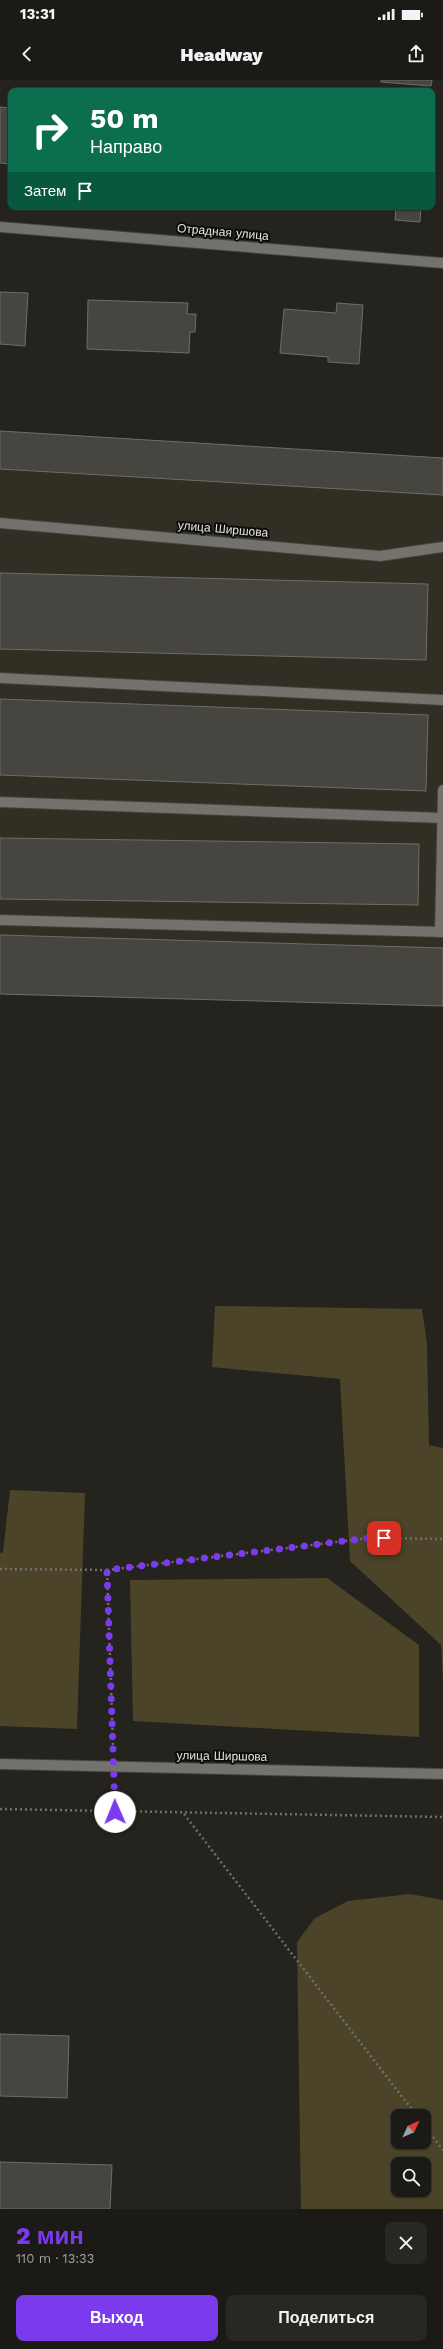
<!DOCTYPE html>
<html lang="ru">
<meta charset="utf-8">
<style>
:root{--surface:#1b1a16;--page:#282723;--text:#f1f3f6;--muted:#a0a1a1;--line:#393835;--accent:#7c3aed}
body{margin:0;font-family:"Work Sans",sans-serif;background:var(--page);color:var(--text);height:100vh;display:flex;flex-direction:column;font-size:15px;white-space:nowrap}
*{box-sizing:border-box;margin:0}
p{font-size:13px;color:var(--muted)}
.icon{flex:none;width:22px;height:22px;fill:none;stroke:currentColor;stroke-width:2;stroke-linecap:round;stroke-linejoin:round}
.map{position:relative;height:2129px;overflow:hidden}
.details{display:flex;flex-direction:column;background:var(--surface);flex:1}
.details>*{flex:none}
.guide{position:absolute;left:8px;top:8px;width:427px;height:122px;border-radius:8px;box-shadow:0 1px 3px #0004,0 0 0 1px var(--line);background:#0b6e4f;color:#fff;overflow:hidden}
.needle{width:26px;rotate:46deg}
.buttons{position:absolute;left:391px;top:2029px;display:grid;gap:8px}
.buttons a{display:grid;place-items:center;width:40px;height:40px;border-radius:8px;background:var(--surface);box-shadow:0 1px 3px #0004,0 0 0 1px var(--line);font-size:20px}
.pin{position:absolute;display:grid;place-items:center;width:34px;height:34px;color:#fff;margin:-17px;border-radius:8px;box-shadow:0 2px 6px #0006}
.me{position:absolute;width:44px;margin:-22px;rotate:359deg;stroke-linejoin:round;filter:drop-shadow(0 0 3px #0008)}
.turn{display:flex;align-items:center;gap:14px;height:84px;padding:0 16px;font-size:18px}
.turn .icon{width:52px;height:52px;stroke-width:2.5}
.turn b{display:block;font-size:28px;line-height:34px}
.then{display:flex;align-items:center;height:38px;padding:0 16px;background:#0003;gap:8px;font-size:15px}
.round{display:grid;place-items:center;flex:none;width:42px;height:42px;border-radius:8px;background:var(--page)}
.head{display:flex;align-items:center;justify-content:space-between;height:68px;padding:0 16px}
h1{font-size:24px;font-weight:800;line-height:30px;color:var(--accent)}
.primary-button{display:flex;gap:8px;margin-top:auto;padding:8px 16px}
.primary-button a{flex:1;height:46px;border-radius:8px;background:var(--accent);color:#fff;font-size:16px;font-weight:800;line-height:46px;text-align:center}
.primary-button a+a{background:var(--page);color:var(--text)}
.status{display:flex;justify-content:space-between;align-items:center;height:28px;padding:0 20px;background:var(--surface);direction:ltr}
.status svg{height:11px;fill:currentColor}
header{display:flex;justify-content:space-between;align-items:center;height:52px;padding:0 16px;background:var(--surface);font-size:18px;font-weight:800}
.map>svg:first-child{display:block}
.built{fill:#312e24}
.green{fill:#4b4429;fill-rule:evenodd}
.building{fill:#464540;stroke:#6e6d67}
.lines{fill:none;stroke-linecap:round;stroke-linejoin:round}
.service-casing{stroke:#41403c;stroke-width:12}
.minor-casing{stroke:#41403c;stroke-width:12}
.path{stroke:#706f6b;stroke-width:2.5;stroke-dasharray:2 3;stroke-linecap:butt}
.service{stroke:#73726c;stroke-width:10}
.minor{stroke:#73726c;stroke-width:10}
.route{stroke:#7c3aed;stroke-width:7;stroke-dasharray:0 12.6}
.labels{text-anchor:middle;stroke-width:4;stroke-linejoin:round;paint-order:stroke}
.street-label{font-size:12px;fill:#e5e4e1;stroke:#0d0c0a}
</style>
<div class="status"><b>13:31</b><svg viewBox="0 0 49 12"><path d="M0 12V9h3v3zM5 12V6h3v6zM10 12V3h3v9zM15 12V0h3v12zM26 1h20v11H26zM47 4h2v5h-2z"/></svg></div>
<header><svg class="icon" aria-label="back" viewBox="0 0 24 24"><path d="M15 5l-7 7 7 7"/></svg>Headway<svg class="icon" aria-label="share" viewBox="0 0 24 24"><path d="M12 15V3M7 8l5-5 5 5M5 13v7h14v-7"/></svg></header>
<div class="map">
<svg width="443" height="2129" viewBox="0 0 443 2129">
<rect width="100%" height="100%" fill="#24231e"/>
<path class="built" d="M0,351L443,378V926L0,910Z"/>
<g class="green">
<path d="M215,1226L422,1229L427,1264L429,1365L443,1368V1602L441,1565L350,1481L340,1299L212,1287Z"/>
<path d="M10,1410L85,1413L77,1649L0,1646V1473L3,1472Z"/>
<path d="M327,1498L419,1565V1657L133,1641L130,1500Z"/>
<path d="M410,1814L443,1820V2129H301L297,1862L315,1838L348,1821ZM398,2036H424V2062H398ZM398,2084H424V2110H398Z"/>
</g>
<g class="building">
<path d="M381,0H432L431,6L381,2Z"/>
<path d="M0,27L11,28V84L0,83Z"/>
<path d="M396,127H421L420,142L395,140Z"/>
<path d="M0,212L28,213L25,266L0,264Z"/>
<path d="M88,220L188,223L187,234H196L195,252H190L189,273L87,269Z"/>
<path d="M337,223L363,225L359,284L328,282V277L280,273L284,229L336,233Z"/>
<path d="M0,351L443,378V415L0,389Z"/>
<path d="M0,493L428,504L426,580L0,569Z"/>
<path d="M0,619L428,635L426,711L0,695Z"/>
<path d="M0,758L419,764L418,825L0,819Z"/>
<path d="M0,855L443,868V926L0,914Z"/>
<path d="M0,1954L69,1956L67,2018L0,2016Z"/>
<path d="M0,2082L112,2085L110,2129H0Z"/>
</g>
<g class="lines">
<g class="service-casing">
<g id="service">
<path d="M0,598L443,620"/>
<path d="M0,722L443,738"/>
<path d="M0,840L443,852"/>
<path d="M440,852L443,710"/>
</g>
</g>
<g class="minor-casing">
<g id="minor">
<path d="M0,147L443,183"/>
<path d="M0,443L380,476L443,467"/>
<path d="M0,1684L443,1694"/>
</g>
</g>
<g class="path">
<path d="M0,1489L107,1490L113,1666"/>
<path d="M107,1490L369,1458L443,1459"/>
<path d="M115,1707V1732"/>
<path d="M0,1729L443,1737"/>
<path d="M184,1734L417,2036"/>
<path d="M424,2045L443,2070"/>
</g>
<use href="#service" class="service"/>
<use href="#minor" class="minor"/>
</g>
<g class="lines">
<path class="route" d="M115,1732L107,1490L369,1458H384"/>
</g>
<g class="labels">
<g class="street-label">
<text transform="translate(223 152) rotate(5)" y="4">Отрадная улица</text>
<text transform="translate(223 449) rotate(5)" y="4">улица Ширшова</text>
<text transform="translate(222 1676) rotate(1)" y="4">улица Ширшова</text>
</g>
</g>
</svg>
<div class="buttons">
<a><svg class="needle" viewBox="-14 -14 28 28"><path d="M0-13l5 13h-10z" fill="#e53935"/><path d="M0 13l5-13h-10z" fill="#a0a1a1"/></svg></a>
<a><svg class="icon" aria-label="search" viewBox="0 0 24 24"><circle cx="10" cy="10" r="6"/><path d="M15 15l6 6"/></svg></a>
</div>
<div class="pin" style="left:384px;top:1458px;background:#d93025"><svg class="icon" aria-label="arrive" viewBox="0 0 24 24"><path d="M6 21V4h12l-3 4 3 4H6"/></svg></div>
<svg class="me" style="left:115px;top:1732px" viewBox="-20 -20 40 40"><circle r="19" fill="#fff"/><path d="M0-13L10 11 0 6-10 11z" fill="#7c3aed"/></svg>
<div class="guide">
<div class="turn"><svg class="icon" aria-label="right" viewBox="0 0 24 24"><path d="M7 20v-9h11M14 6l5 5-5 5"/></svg><div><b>50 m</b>Направо</div></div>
<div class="then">Затем<svg class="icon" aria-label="arrive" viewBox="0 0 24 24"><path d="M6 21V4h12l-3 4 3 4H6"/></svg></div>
</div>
</div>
<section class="details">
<div class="head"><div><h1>2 мин</h1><p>110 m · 13:33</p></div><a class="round"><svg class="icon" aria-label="close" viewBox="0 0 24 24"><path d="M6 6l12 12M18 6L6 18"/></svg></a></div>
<div class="primary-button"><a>Выход</a><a>Поделиться</a></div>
</section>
